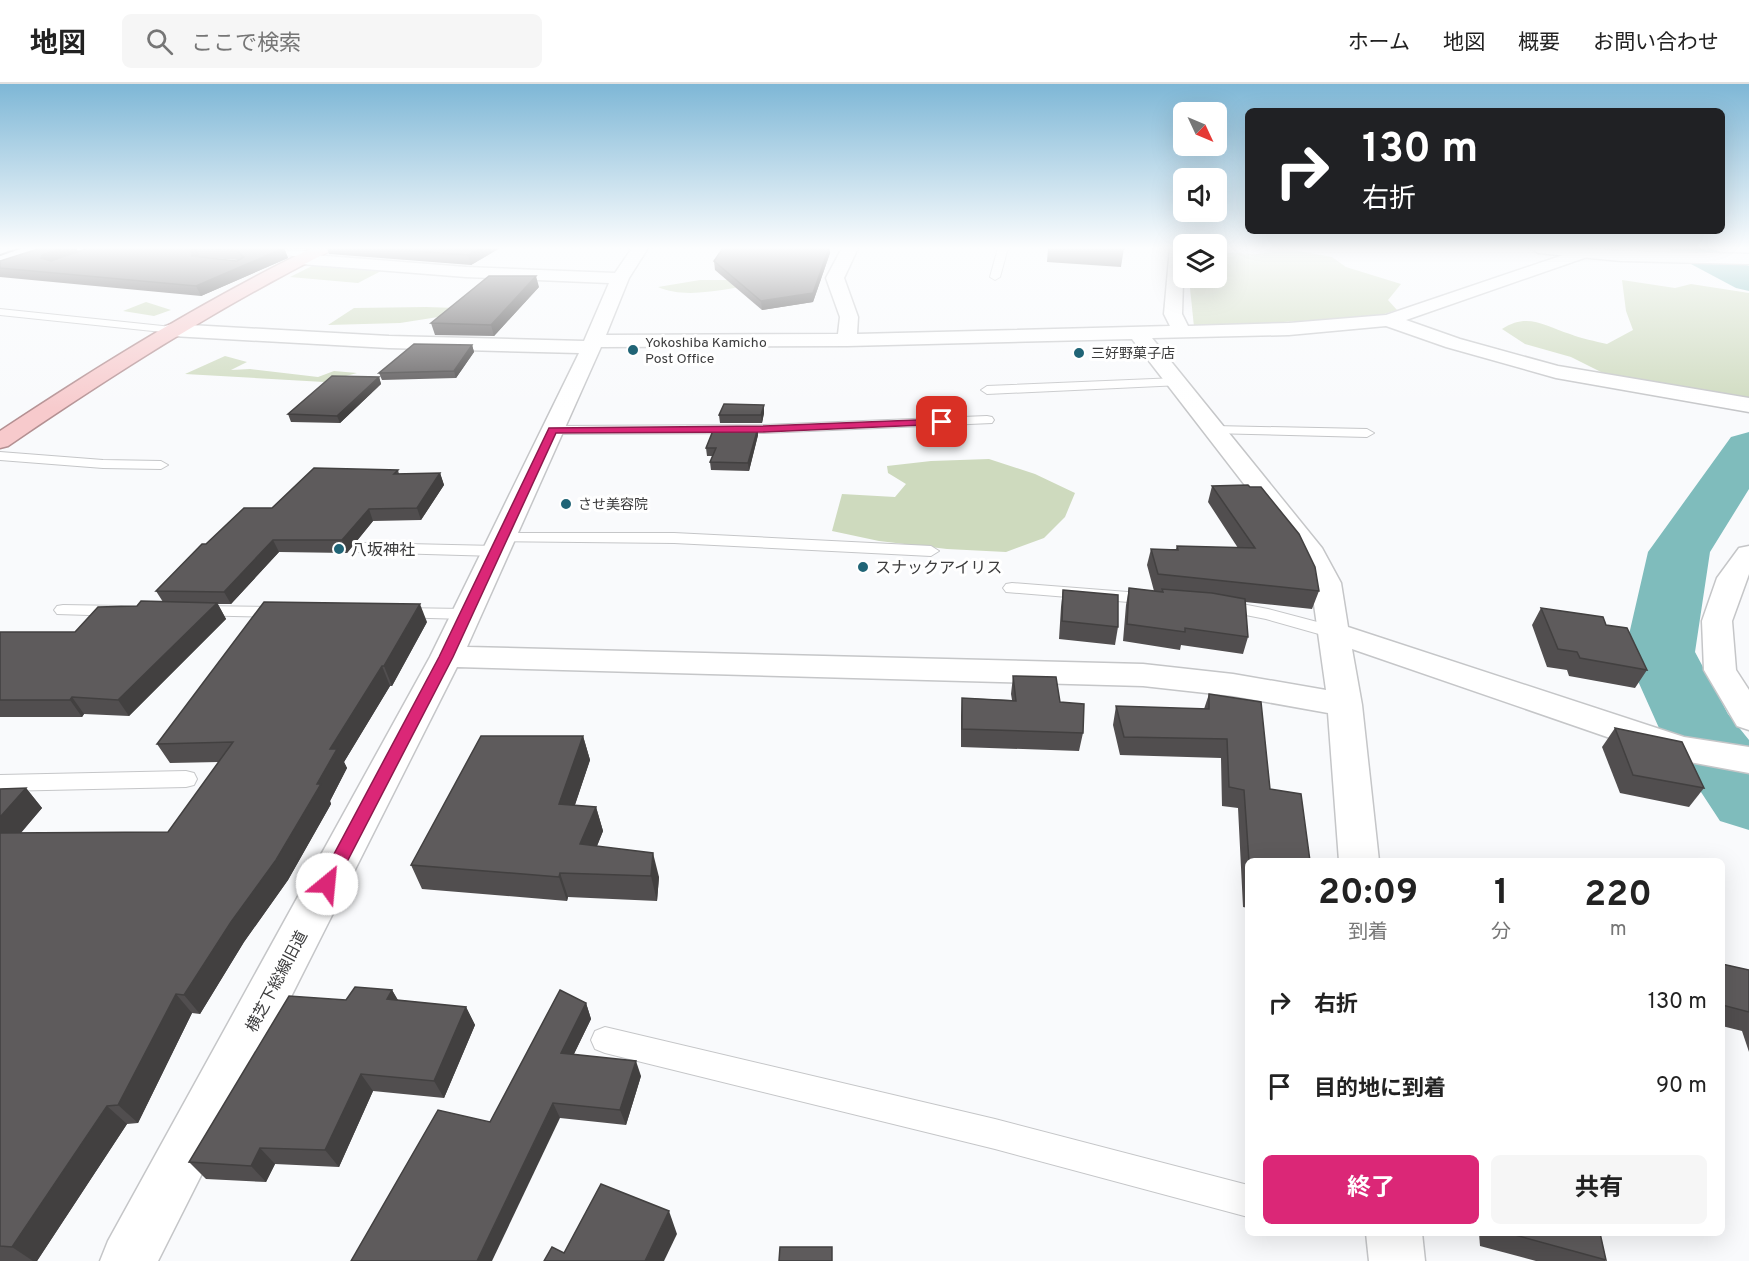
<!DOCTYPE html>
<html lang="ja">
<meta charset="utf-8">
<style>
:root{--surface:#fff;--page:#f6f6f6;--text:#222;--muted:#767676;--line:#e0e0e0;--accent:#db2777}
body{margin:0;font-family:Overpass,"Noto Sans JP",sans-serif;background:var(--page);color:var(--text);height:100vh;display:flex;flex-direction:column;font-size:22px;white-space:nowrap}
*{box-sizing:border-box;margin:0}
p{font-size:20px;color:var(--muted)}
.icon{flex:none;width:33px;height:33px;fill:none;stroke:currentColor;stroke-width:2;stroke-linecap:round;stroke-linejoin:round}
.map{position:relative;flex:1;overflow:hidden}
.side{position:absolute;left:1245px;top:774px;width:480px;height:378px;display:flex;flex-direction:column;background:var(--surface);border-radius:9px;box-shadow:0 6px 24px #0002}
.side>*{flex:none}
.hud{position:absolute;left:1245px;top:24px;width:480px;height:126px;border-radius:9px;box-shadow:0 6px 24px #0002;background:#202124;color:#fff;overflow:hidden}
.needle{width:39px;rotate:134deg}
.fabs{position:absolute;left:1173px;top:18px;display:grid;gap:12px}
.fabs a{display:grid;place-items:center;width:54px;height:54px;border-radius:9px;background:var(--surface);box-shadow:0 6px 24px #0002;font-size:30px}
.pin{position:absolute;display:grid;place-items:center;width:51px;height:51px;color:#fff;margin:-26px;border-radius:12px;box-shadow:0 3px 9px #0006}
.me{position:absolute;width:66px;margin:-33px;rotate:28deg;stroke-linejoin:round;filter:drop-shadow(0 0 4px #0008)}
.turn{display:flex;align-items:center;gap:21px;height:126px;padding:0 18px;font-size:27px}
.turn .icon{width:78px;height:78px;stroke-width:2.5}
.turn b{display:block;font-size:42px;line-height:51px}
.eta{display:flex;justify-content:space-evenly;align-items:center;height:102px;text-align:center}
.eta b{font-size:36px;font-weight:700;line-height:42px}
.primary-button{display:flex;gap:12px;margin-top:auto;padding:12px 18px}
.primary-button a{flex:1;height:69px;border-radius:9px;background:var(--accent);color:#fff;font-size:24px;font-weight:700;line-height:69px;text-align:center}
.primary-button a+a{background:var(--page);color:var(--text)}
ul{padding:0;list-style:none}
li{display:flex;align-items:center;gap:18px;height:84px;padding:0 18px}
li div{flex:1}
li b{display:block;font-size:22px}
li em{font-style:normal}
header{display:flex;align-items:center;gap:36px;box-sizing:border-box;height:84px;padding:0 30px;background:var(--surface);border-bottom:2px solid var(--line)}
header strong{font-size:28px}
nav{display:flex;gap:33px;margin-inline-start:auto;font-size:21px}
.search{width:420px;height:54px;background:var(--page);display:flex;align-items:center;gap:15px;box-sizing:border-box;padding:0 21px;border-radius:9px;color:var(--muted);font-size:22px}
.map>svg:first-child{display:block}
.green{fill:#cedabe}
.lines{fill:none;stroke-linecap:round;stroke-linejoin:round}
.river{fill:#7fbcbc;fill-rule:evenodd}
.service-casing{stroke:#c5c6c8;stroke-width:2}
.minor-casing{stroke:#c5c6c8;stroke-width:3}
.tertiary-casing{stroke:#c5c6c8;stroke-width:3}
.trunk-casing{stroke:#b49092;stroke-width:3}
.service{fill:#fff;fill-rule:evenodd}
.minor{fill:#fff;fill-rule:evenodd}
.tertiary{fill:#fff;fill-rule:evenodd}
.trunk{fill:#f7cacc;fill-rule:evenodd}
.rail{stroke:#505051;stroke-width:2}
.wall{fill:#514e4f;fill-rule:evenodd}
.shaded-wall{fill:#424040}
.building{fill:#5e5b5c;stroke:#424040;stroke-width:1.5}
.route{fill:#db2777;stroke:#8e194d;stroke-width:1.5}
.poi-dot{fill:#206476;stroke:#fff;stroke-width:2}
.labels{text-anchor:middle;stroke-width:6;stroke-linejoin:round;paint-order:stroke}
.far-poi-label{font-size:14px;fill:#3c3c3d;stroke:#fff;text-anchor:start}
.poi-label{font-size:16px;fill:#3c3c3d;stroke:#fff;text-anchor:start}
.street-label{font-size:16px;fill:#3c3c3d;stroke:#fff}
</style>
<header>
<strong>地図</strong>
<div class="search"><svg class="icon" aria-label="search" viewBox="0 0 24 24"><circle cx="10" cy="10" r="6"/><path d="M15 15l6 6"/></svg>ここで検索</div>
<nav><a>ホーム</a><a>地図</a><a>概要</a><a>お問い合わせ</a></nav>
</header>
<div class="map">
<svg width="1749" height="1177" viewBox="0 0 1749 1177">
<rect width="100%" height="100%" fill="#f9fafc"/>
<g class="green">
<path d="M1282,164L1332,173L1346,183L1401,200L1388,216L1397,226L1375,233L1194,243L1189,194H1216L1217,168L1257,170Z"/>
<path d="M316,180L383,186L358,199L290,193Z"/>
<path d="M700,196H759V200C728,204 687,216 658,203Z"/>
<path d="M1622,196L1675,204L1691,200L1749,209V315L1605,290L1571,273L1525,260L1502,245C1528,228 1544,242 1570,250C1582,255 1595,257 1607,260L1633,246L1626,227Z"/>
<path d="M146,218L171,226L154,232L123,227Z"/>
<path d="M426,223L489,225L400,239L328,241L354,224Z"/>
<path d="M225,272L247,278L231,286L250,285L318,293L334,287L357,289L324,298L185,290Z"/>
<path d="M989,375L1035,390L1075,409L1065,433L1044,454L1006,468L947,465L879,457L832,447L842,410L895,413L906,400L888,389L887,382L931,377Z"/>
</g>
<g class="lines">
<g class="river">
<path d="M1669,164H1712L1749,182V207L1736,204L1674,171Z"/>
<path d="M1749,348V405L1710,468L1695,568L1728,630L1749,656V746L1720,737L1659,644L1625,568L1648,468L1731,353Z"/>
</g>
<g class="service-casing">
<g id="service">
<path d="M222,164L309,167L314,170L309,173L227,167Z"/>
<path d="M998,164H1008L1000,193L995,196L990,193Z"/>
<path d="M1192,194H1205L1206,195L1201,198Z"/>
<path d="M0,225L172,243L178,246L172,249L0,231Z"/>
<path d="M1177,294L1183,298L1181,301L987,310L981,306L987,302Z"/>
<path d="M987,332L992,333L994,336L992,339L764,349L552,350L545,346L552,342L764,341Z"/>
<path d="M1214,342L1367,345L1374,349L1367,353L1209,349L1207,346Z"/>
<path d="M0,368L103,376L161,377L168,381L161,385L103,384L0,376Z"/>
<path d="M502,449H674L931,462L939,467L931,472L674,459L496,457L494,454Z"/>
<path d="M363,459L496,462L504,467L496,472L357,468L355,464Z"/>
<path d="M1012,499L1153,510L1159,511L1162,515L1159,519L1153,520L1006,508L1003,504L1006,500Z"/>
<path d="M1221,516L1268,525L1340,544L1342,548L1340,552L1333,554L1266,535L1215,525L1212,521L1215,517Z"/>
<path d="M63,521L121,522L127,523L130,527L127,531L121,532L57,530L54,526L57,522Z"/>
<path d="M195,522L283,523L289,524L292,528L289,532L283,533L189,531L186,527L189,523Z"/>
<path d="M399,524L466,525L472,526L475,530L472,534L466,535L393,533L390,529L393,525Z"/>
<path d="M186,687L194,689L197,695L194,701L186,703L0,707V691Z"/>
<path d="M605,943L995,1035L1248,1101V1133L995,1065L605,969L595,965L591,956L595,947Z"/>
</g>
</g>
<g class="minor-casing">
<g id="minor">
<path d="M632,164H648L629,194L606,251L838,250L840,233L826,194L842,164H858L844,194L858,233L857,250L1170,242L1164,230L1170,164H1184L1182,230L1188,242L1289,239L1386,231L1578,166H1590L1592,169L1590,172L1406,236L1460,255L1558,282L1749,314V328L1556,294L1446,263L1386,242L1289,251L1152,254L1322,464L1341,499L1348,543L1684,653L1749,663V689L1668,674L1352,565L1362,621L1379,777H1339L1328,629L1233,612L1143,602L457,583L158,1177H100L108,1157L430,573L579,269L389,264L172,252L165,250L162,246L165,242L172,240L389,252L584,257L609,199L466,193L301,180L293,175L301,170L466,183L615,189ZM1132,255L1295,466L1311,499L1326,606L1233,590L1143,580L467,563L601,263L847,262Z"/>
<path d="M1749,462V490L1732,537L1736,586L1749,606V646L1737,642L1704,586L1702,537L1717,494L1739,464Z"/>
<path d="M1366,1149H1422L1425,1177H1369Z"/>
</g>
</g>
<g class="tertiary-casing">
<path id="tertiary" d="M1530,164H1584L1621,167L1749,170V180L1621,177L1538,169Z"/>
</g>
<g class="trunk-casing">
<path id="trunk" d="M312,164H332L330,167C217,224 112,291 8,362L0,364V347C101,280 203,217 312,164Z"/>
</g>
<use href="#service" class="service"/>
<use href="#minor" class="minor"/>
<use href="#tertiary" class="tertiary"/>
<use href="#trunk" class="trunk"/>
<path class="rail" d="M0,171L20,164"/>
</g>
<g class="wall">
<path d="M41,164H76L78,167L88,164H308L306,165L284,164L288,174L201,212L0,193V177ZM200,173L238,176L237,177Z"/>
<path d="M327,164H500L471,181L329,170Z"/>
<path d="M723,164H829L830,169L813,218L762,226L715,186L714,177Z"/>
<path d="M1048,164H1124L1121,183L1047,178Z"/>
<path d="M539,203L494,252L435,251L431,239Z"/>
<path d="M472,261L474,268L456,294L382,296L379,289Z"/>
<path d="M379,293L381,300L340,339L291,338L288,330Z"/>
<path d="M764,321V329L762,339H720L719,331Z"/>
<path d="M758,344V351L749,387L711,386L710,378L713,372H707L706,364Z"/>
<path d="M398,386L399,390L440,389L444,401L421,436L373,437L347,469L279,468L231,520H218L226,535L129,632L84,630L82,633H0V548H75L137,522L163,518L156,507L206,460L272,424Z"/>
<path d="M1212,402L1319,507L1312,525L1245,518L1248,553L1243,570L1181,561L1180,566L1123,557L1126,521L1129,504L1154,507L1147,481L1151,465H1176L1177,462L1238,464L1208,418Z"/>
<path d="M1063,506L1118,543L1115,561L1059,555L1061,523Z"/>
<path d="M1541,524L1606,541L1647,586L1635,604L1569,592L1567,586L1547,583L1532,541Z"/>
<path d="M427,538L392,602H390L344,678L347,684L330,717L331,720L288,796L244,858L200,930L192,929L138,1039L127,1040L37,1177H0V705L26,704L42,724L21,749L168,748L219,678L170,679L157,660Z"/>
<path d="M1013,592L1060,618L1083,649L1079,667L961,663V632L962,614L1012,616L1011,610Z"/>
<path d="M1209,610L1270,705L1310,777H1248V824L1243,823L1238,724L1222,722L1221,674L1120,671L1113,641L1116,622L1204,625Z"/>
<path d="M1615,644L1704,704L1689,723L1620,709L1602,663Z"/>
<path d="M583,652L590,676L575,721L596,723L603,747L597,762L659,793L657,817L568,813L567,817L422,805L411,781Z"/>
<path d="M1722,880L1749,886V968L1742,947L1722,942Z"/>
<path d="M392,906L398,916L466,923L475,941L444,1014L373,1007L339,1083L275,1080L266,1098L206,1095L189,1078L346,916Z"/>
<path d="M586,919L591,935L574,970L641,992L626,1041L560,1034L490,1038Z"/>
<path d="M1479,1149H1600L1606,1176L1605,1177H1536L1480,1162Z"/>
</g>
<g class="shaded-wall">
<path d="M62,164H76L79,169L47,181L41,174L42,171Z"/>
<path d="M194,164H196L200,173L192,172L191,165Z"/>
<path d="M284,164L288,174L201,212L196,202Z"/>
<path d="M481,164H500L471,181L468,171Z"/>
<path d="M829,164L830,169L813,218L762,226L761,217Z"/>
<path d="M536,192L539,203L494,252L491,241Z"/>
<path d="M472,261L474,268L456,294L454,287Z"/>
<path d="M379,293L381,300L340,339L337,332Z"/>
<path d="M764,321V329L762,339L761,331Z"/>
<path d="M758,344V351L749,387L748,379Z"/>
<path d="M440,389L444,401L421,436L417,424Z"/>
<path d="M369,425L373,437L347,469L342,456Z"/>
<path d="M273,456L279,468L231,520L224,508Z"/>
<path d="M217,519L226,535L129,632L118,616Z"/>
<path d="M420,520L427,538L392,602L384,582Z"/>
<path d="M382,582L390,602L344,678L347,684L330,717L331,720L288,796L244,858L200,930L184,911L317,700L330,665Z"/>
<path d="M72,613L84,630L82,633L70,616Z"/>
<path d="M583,652L590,676L567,744L559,720Z"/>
<path d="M26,704L42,724L3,769L0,765V733Z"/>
<path d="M596,723L603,747L588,784L580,760Z"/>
<path d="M653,769L659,793L657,817L651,792Z"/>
<path d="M560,789L568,813L567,817L559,793Z"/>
<path d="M392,906L402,924L387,915Z"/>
<path d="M176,910L192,929L138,1039L118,1021Z"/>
<path d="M586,919L591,935L567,984L561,969Z"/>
<path d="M466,923L475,941L444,1014L434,997Z"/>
<path d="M636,977L641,992L626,1041L620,1026Z"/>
<path d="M361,990L373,1007L339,1083L325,1066Z"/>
<path d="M553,1019L560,1034L492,1177H477Z"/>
<path d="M107,1022L127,1040L37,1177H33L12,1163Z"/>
<path d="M260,1064L275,1080L266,1098L251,1082Z"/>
<path d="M669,1127L677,1150L664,1177H645Z"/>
</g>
<g class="building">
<path d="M41,164H62L42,171L41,174L51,177L88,164H194L191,165L192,172L237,177L244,173L237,167L204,164H284L196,202L0,184V177Z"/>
<path d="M372,164H481L468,171Z"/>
<path d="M723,164H829L813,209L761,217L714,177Z"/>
<path d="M1098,164H1124V165Z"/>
<path d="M489,192H536L491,241L431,239Z"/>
<path d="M414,260L472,261L454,287L379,289Z"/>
<path d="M332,292L379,293L337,332L288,330Z"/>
<path d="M724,320L764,321L761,331H719Z"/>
<path d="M714,344H758L748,379L710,378L716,364H706Z"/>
<path d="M314,384L398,386L394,390L440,389L417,424L369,425L342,456H273L224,508L156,507L202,460H206L244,424H272Z"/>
<path d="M1248,401L1250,403H1261L1299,450L1315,483L1319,507L1158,490L1151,465L1178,466L1177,462L1255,464L1212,402Z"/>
<path d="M1129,504L1163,508L1162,505L1212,509L1245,515L1248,553L1185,544V548L1127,540Z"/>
<path d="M1063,506L1118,511V543L1062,537Z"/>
<path d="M141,517L217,519L118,616L72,613L70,616H0V548H75L98,523L137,522Z"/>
<path d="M264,518L420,520L384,582H382L330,665H337L317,700H321L276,776L231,838L184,911L176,910L118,1021L107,1022L12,1163L0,1162V749L168,748L233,658L157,660Z"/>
<path d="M1541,524L1603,533L1606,541L1627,544L1647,586L1580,574L1577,568L1558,565Z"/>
<path d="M1013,592L1056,593L1060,618L1084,620L1083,649L962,645V614L1016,617Z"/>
<path d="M1209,610L1261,618L1270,705L1301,710L1310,777H1249L1244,706L1229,703L1227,655L1124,653L1116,622L1209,625Z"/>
<path d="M1615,644L1682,658L1704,704L1633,691Z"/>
<path d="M481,652H583L559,720L596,723L580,760L653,769L651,792L560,789L559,793L411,781Z"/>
<path d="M26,704L0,733V705Z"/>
<path d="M1722,880L1749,886V928L1722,921Z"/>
<path d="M355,903L392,906L387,915L466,923L434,997L361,990L325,1066L260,1064L251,1082L189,1078L289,912L346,916Z"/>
<path d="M560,906L586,919L561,969L636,977L620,1026L553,1019L477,1177H351L438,1026L490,1038Z"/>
<path d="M601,1100L669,1127L645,1177H544L552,1163L564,1169Z"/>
<path d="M1508,1149H1600L1606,1176Z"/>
<path d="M780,1163H832V1177H779Z"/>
</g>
<linearGradient id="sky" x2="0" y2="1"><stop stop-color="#7eb7d6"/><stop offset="0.5" stop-color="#fcfdfe"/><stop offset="1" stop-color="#fcfdfe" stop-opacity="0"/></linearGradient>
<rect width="1749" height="328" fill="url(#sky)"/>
<path class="route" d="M942,335L947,338L946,340L764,348L556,349L453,573L333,805L327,807L321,805L318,800L439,573L549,344L764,342Z"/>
<g class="poi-dot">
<circle cx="633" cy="266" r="6"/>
<circle cx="1079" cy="269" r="6"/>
<circle cx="566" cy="420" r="6"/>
<circle cx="339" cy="465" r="6"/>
<circle cx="863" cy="483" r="6"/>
</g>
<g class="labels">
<g class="far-poi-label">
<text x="645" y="263">Yokoshiba Kamicho<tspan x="645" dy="16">Post Office</tspan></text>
<text x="1091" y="274">三好野菓子店</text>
<text x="578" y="425">させ美容院</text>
</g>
<g class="poi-label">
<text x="351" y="471">八坂神社</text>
<text x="875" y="489">スナックアイリス</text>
</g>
<g class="street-label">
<text transform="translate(276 897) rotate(-62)" y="6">横芝下総線旧道</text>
</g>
</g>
</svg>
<div class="fabs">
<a><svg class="needle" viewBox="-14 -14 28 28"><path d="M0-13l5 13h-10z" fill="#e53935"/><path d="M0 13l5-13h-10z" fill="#767676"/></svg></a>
<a><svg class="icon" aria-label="sound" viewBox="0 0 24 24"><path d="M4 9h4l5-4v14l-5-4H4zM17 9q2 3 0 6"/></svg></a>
<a><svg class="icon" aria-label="layers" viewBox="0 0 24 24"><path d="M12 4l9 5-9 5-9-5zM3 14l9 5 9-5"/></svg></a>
</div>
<div class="pin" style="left:942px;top:338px;background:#d93025"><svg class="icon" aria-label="arrive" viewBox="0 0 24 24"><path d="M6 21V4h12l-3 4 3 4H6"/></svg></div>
<svg class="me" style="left:327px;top:800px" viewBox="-20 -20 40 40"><circle r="19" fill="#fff"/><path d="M0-13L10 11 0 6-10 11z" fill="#db2777"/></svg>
<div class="hud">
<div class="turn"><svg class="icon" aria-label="right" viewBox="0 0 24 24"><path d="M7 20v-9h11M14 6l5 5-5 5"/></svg><div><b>130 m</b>右折</div></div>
</div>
<section class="side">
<div class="eta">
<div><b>20:09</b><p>到着</p></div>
<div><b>1</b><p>分</p></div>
<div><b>220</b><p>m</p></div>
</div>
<ul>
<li><svg class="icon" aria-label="right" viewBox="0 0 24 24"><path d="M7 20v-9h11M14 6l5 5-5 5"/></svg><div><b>右折</b></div><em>130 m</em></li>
<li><svg class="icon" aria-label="arrive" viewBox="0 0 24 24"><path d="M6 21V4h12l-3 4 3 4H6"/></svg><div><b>目的地に到着</b></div><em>90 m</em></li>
</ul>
<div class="primary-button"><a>終了</a><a>共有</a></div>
</section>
</div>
